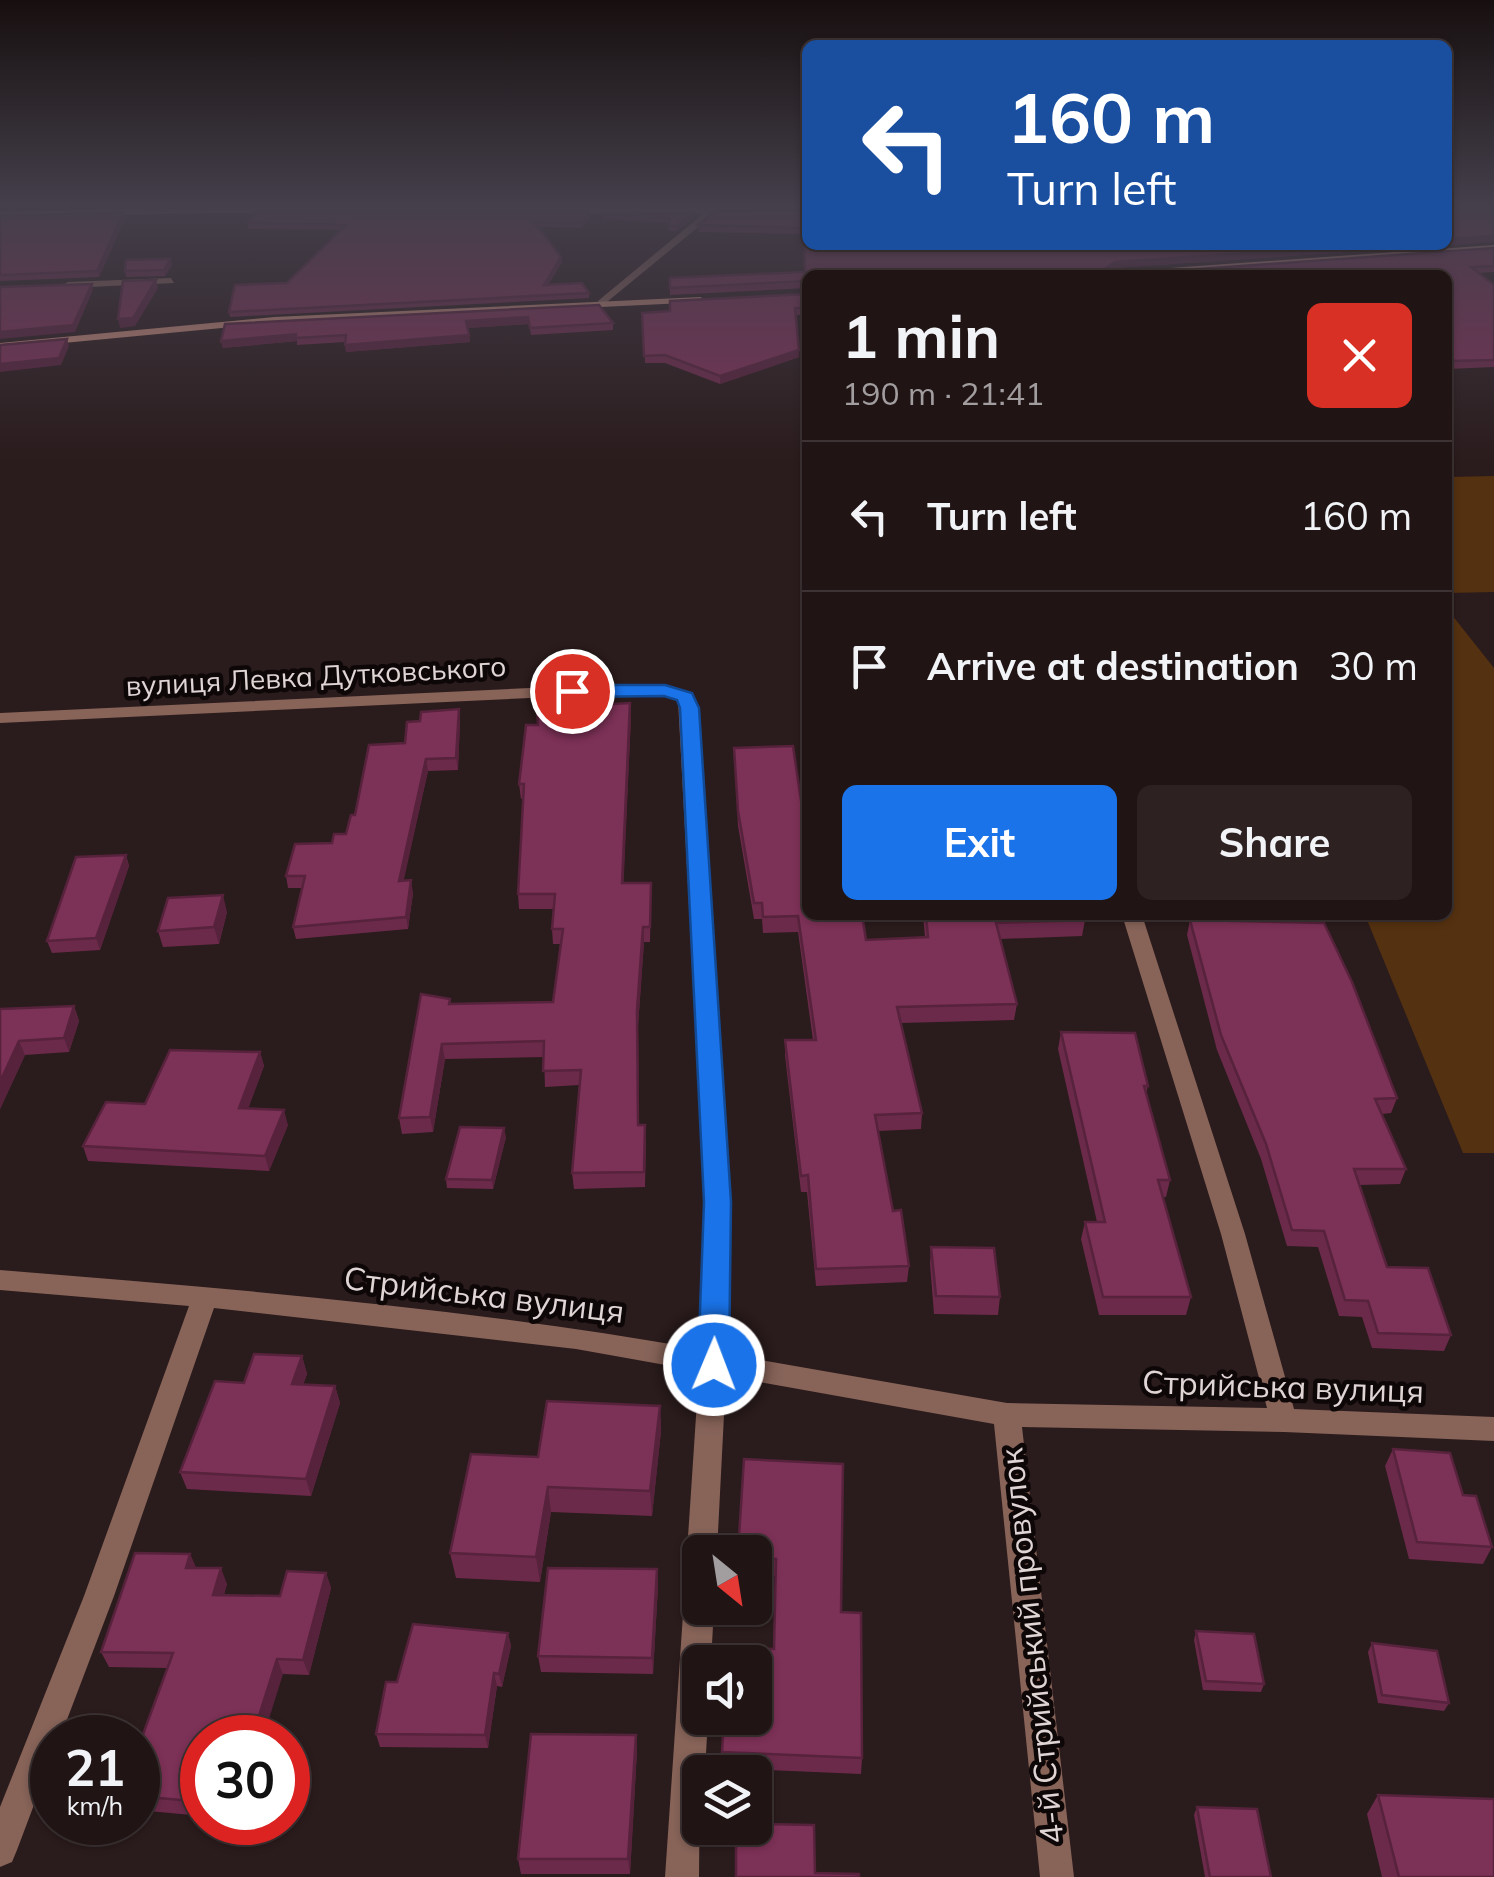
<!DOCTYPE html>
<meta charset="utf-8">
<style>
:root{--surface:#201415;--page:#2d2122;--text:#f1f3f6;--muted:#a29ea0;--line:#3d3334;--accent:#1a73e8}
body{margin:0;font-family:Mulish,sans-serif;background:var(--page);color:var(--text);height:100vh;display:flex;flex-direction:column;font-size:38px;white-space:nowrap}
*{box-sizing:border-box;margin:0}
p{font-size:32px;color:var(--muted)}
.icon{flex:none;width:55px;height:55px;fill:none;stroke:currentColor;stroke-width:2;stroke-linecap:round;stroke-linejoin:round}
.map{position:relative;flex:1;overflow:hidden}
.drawer{position:absolute;left:802px;top:270px;width:650px;height:650px;display:flex;flex-direction:column;background:var(--surface);border-radius:15px;box-shadow:0 2px 8px #0004,0 0 0 2px var(--line)}
.drawer>*{flex:none}
.banner{position:absolute;left:802px;top:40px;width:650px;height:210px;border-radius:15px;box-shadow:0 2px 8px #0004,0 0 0 2px var(--line);background:#1a4fa0;color:#fff;overflow:hidden}
.needle{width:65px;rotate:150deg}
.controls{position:absolute;left:682px;top:1535px;display:grid;gap:20px}
.controls a{display:grid;place-items:center;width:90px;height:90px;border-radius:15px;background:var(--surface);box-shadow:0 2px 8px #0004,0 0 0 2px var(--line);font-size:50px}
.speed{position:absolute;left:30px;top:1715px;display:flex;gap:20px;font-size:50px;font-weight:700;text-align:center}
.speed>*{display:grid;place-content:center;width:130px;height:130px;border-radius:50%;background:var(--surface);box-shadow:0 2px 8px #0004,0 0 0 2px var(--line);line-height:1}
.speed small{font-size:25px;font-weight:400}
.speed .limit{border:15px solid #d22;background:#fff;color:#111}
.pin{position:absolute;display:grid;place-items:center;width:85px;height:85px;color:#fff;margin:-42px;border:5px solid #fff;border-radius:50%;box-shadow:0 2px 10px #0007}
.me{position:absolute;width:110px;margin:-55px;rotate:1deg;stroke-linejoin:round;filter:drop-shadow(0 0 8px #0008)}
.turn{display:flex;align-items:center;gap:35px;height:210px;padding:0 40px;font-size:45px}
.turn .icon{width:130px;height:130px;stroke-width:2.5}
.turn b{display:block;font-size:70px;line-height:85px}
.round{display:grid;place-items:center;flex:none;width:105px;height:105px;border-radius:15px;background:var(--page)}
.headline{display:flex;align-items:center;justify-content:space-between;height:170px;padding:0 40px}
h1{font-size:60px;font-weight:700;line-height:75px}
.action{display:flex;gap:20px;margin-top:auto;padding:20px 40px}
.action a{flex:1;height:115px;border-radius:15px;background:var(--accent);color:#fff;font-size:40px;font-weight:700;line-height:115px;text-align:center}
.action a+a{background:var(--page);color:var(--text)}
ul{padding:0;list-style:none}
li{display:flex;align-items:center;gap:30px;height:150px;padding:0 40px;border-top:2px solid var(--line)}
li div{flex:1}
li b{display:block;font-size:38px}
li em{font-style:normal}
.map>svg:first-child{display:block}
.green{fill:#543110}
.lines{fill:none;stroke-linecap:round;stroke-linejoin:round}
.street{fill:#876358;fill-rule:evenodd}
.secondary{fill:#c38977;fill-rule:evenodd}
.wall{fill:#6b2a4a}
.shaded-wall{fill:#57223c}
.building{fill:#7c3156;stroke:#57223c;stroke-width:2.5}
.route{fill:#1a73e8;stroke:#114b97;stroke-width:2.5}
.labels{text-anchor:middle;stroke-width:9;stroke-linejoin:round;paint-order:stroke}
.street-label{font-size:28px;fill:#e0d5d5;stroke:#0e0708}
.near-street-label{font-size:32px;fill:#e0d5d5;stroke:#0e0708}
</style>
<div class="map">
<svg width="1494" height="1877" viewBox="0 0 1494 1877">
<rect width="100%" height="100%" fill="#2a1b1c"/>
<g class="green">
<path d="M1494,476V592L1448,593V477Z"/>
<path d="M1448,610L1494,668V1153H1463L1365,915H1448Z"/>
</g>
<g class="lines">
<g class="street">
<path d="M808,206V212L714,214L602,306L598,301L703,214L202,213L0,218V212L101,209Z"/>
<path d="M171,278L174,283L68,288L63,285L68,282Z"/>
<path d="M572,686H665L691,694L697,708L729,1202L726,1354L1007,1403L1267,1408L1221,1234L1122,915H1142L1245,1234L1294,1409L1494,1417V1441L1284,1432L1022,1427L1074,1877H1040L994,1424L726,1376L717,1552H700V1565L692,1562L687,1552L699,1371L576,1349L214,1308L114,1596L60,1738H52V1757L17,1850L12,1862L0,1867V1807L84,1596L189,1306L0,1290V1270C234,1289 468,1308 700,1349L705,1202L678,700L664,696H572L0,723V713Z"/>
<path d="M700,1571V1608H714L711,1662H700V1718H708L705,1772H700L699,1877H665L685,1585L689,1575Z"/>
</g>
<g class="secondary">
<path d="M1494,245V251L1155,275H1109L1114,272Z"/>
<path d="M701,297L705,302L274,323L0,349V343L274,317Z"/>
</g>
</g>
<g class="wall">
<path d="M0,203H132L131,205L0,209Z"/>
<path d="M266,203H597L266,205Z"/>
<path d="M1494,203V242L1114,268L1109,271L1156,272L1494,248V272L1479,273L1494,285V367L1448,369V275H808V288L670,295V278L804,272V234L698,232V225Z"/>
<path d="M588,212L589,218L582,228L538,227L561,257L562,262L548,285L589,293V298L230,317L229,312L287,283L341,230L248,229V223Z"/>
<path d="M602,214L693,218L677,231H669V223L602,219Z"/>
<path d="M0,216L125,219L99,277L0,281Z"/>
<path d="M170,259L172,265L165,276L126,277L125,271Z"/>
<path d="M808,294V315H796L799,357L720,384L665,363H645L642,313L670,311Z"/>
<path d="M613,323V330L531,335L529,324L468,328L470,342L346,352L345,342L297,345V341L223,348L221,341L225,324Z"/>
<path d="M459,709L460,721L458,770L428,771L403,881L413,893L408,929L296,939L293,927L302,888H288L286,876L346,834L355,815L420,721Z"/>
<path d="M631,717L623,883L651,898L650,942H644L638,1026L639,1125L646,1140L645,1187L574,1189L572,1173L579,1085L545,1087L544,1057L445,1059L433,1132L402,1134L399,1118L450,999L451,1004L553,1002L560,944H553L552,929L554,909H519L518,894L523,798L521,799L519,784Z"/>
<path d="M734,748L802,807L866,940L925,937L923,915H1083L1085,920L1082,936L1000,939L1017,1004L1014,1020L901,1023L922,1113L921,1129L878,1131L893,1211L909,1266L907,1282L816,1286L807,1192H801L785,1056V1040H813L798,932L763,933L762,919H754L738,826Z"/>
<path d="M126,855L129,866L100,950L52,953L47,941Z"/>
<path d="M227,912L219,944L163,947L158,931Z"/>
<path d="M1190,920L1397,1098L1391,1113L1382,1114L1406,1169L1400,1184L1359,1185L1387,1267L1451,1335L1444,1351L1372,1348L1362,1317L1339,1316L1318,1247L1287,1246L1261,1159L1217,1050L1187,935Z"/>
<path d="M74,1006L79,1021L69,1052L25,1055L0,1109V1009Z"/>
<path d="M1061,1032L1148,1086L1146,1093L1170,1180L1166,1197H1163L1191,1297L1186,1315H1099L1081,1239L1085,1222H1097L1058,1049Z"/>
<path d="M260,1052L264,1066L248,1108L288,1125L269,1171L88,1161L83,1146L145,1104Z"/>
<path d="M506,1137L493,1189L447,1188L446,1179Z"/>
<path d="M931,1247L1000,1297L998,1315L934,1314L930,1264Z"/>
<path d="M302,1356L307,1374L303,1385L335,1386L340,1403L311,1496L187,1489L180,1472L244,1383Z"/>
<path d="M660,1406L661,1431L652,1516L551,1512L540,1582L456,1578L450,1553L538,1457Z"/>
<path d="M1393,1449L1463,1495L1492,1547L1483,1564L1409,1559L1385,1466Z"/>
<path d="M744,1459L841,1612L862,1758L861,1774L723,1768L722,1752L774,1649L776,1576L755,1575V1552Z"/>
<path d="M190,1554L196,1568L227,1584L224,1595L280,1596L326,1573L331,1588L309,1675L283,1674L202,1738V1816L138,1810V1748L167,1668L109,1667L101,1652Z"/>
<path d="M657,1569L658,1586L653,1674L541,1672L538,1656Z"/>
<path d="M1196,1631L1264,1684L1261,1692L1203,1690L1194,1640Z"/>
<path d="M508,1633L511,1646L502,1687L497,1686L488,1748L380,1747L376,1734L397,1682Z"/>
<path d="M1372,1643L1449,1703L1444,1711L1378,1703L1368,1652Z"/>
<path d="M636,1735L637,1751L630,1874H521L518,1859Z"/>
<path d="M1378,1795L1494,1877H1382L1367,1814Z"/>
<path d="M1197,1807L1271,1877H1205L1194,1815Z"/>
</g>
<g class="shaded-wall">
<path d="M123,213L125,219L99,277L97,271Z"/>
<path d="M693,213V218L677,231L676,226Z"/>
<path d="M1494,236V242L1114,268L1105,274L1106,268L1115,262L1361,245H1448V239Z"/>
<path d="M561,257L562,262L545,290L544,285Z"/>
<path d="M170,259L172,265L165,276L164,270Z"/>
<path d="M156,280L158,288L135,326L120,328L118,319Z"/>
<path d="M92,284L93,290L75,332L0,339V332Z"/>
<path d="M528,317L529,324L467,328L466,321Z"/>
<path d="M296,334L297,341L223,348L221,341Z"/>
<path d="M469,335L470,342L346,352L345,345Z"/>
<path d="M67,339L69,346L61,365L0,372V364Z"/>
<path d="M799,350V357L720,384V376Z"/>
<path d="M630,703L631,717L623,898L622,883Z"/>
<path d="M459,709L460,721L458,770L456,758Z"/>
<path d="M426,759L428,771L401,893L399,881Z"/>
<path d="M126,855L129,866L100,950L96,938Z"/>
<path d="M411,880L413,893L408,929L406,917Z"/>
<path d="M223,895L227,912L219,944L214,927Z"/>
<path d="M643,927L644,942L638,1026L639,1141L637,1010Z"/>
<path d="M74,1006L79,1021L69,1052L64,1038Z"/>
<path d="M19,1041L25,1055L0,1109V1082Z"/>
<path d="M442,1044L445,1059L433,1132L430,1117Z"/>
<path d="M260,1052L264,1066L243,1123L239,1108Z"/>
<path d="M284,1110L288,1125L269,1171L265,1156Z"/>
<path d="M504,1128L506,1137L493,1189L492,1180Z"/>
<path d="M302,1356L307,1374L297,1401L292,1384Z"/>
<path d="M335,1386L340,1403L311,1496L306,1479Z"/>
<path d="M660,1406L661,1431L652,1516L650,1491Z"/>
<path d="M548,1487L551,1512L540,1582L536,1557Z"/>
<path d="M190,1554L197,1570L186,1568Z"/>
<path d="M221,1568L227,1584L219,1610L213,1595Z"/>
<path d="M657,1569L658,1586L653,1674L652,1658Z"/>
<path d="M326,1573L331,1588L309,1675L303,1660Z"/>
<path d="M508,1633L511,1646L502,1687L499,1674Z"/>
<path d="M277,1659L283,1674L263,1738H252Z"/>
<path d="M494,1673L497,1686L488,1748L485,1735Z"/>
<path d="M636,1735L637,1751L630,1874L628,1859Z"/>
</g>
<g class="building">
<path d="M1448,203H1494V236L1448,239Z"/>
<path d="M808,210V245H1361L1115,262L1106,268L1110,272H1156L1494,248V266L1471,267L1494,285V360L1448,361V275H808V281L670,288V278L805,272L804,228L698,225L715,211Z"/>
<path d="M256,212H588L582,223L534,222L561,257L544,285L582,283L589,293L229,312L235,285L287,283L346,225L248,223Z"/>
<path d="M123,213L97,271L0,275V216Z"/>
<path d="M693,213L676,226H669V218L602,214Z"/>
<path d="M170,259L164,270L125,271L126,260Z"/>
<path d="M156,280L133,318L118,319L123,281Z"/>
<path d="M92,284L73,325L0,332V287Z"/>
<path d="M808,294V308H795L799,350L720,376L665,355L644,356L642,313L670,311V301Z"/>
<path d="M599,305L613,323L530,328L528,317L466,321L469,335L345,345L346,335L296,338V334L221,341L225,324Z"/>
<path d="M67,339L59,358L0,364V345Z"/>
<path d="M630,703L622,883H651L650,927H643L637,1010L638,1125H645L644,1172L572,1173L581,1070L543,1071L544,1041L442,1044L430,1117L399,1118L421,994L450,999L449,1004L553,1002L563,929H552L555,894H518L524,784H519L526,725H538L537,708Z"/>
<path d="M459,709L456,758L426,759L399,881L411,880L406,917L293,927L305,876H286L295,844L332,843L334,834H346L351,815H355L369,745L405,743L407,722L420,721L421,712Z"/>
<path d="M793,746L802,807H808V915H862L866,940L928,937L926,915H1083L1085,920L996,923L1017,1004L897,1007L922,1113L875,1115L893,1211L901,1210L909,1266L816,1269L808,1175L801,1176L785,1040H816L798,916L763,917L762,903H754L738,811L734,748Z"/>
<path d="M126,855L96,938L47,941L76,857Z"/>
<path d="M223,895L214,927L158,931L168,898Z"/>
<path d="M1190,920L1324,923L1352,982L1397,1098L1375,1099L1406,1169H1354L1387,1267L1428,1268L1451,1335L1378,1333L1368,1301L1345,1300L1324,1231L1292,1230L1266,1144L1221,1035Z"/>
<path d="M74,1006L64,1038L19,1041L0,1082V1009Z"/>
<path d="M1061,1032L1135,1033L1148,1086H1144L1170,1180H1158L1191,1297H1103L1085,1222H1105Z"/>
<path d="M170,1050L260,1052L239,1108L284,1110L265,1156L83,1146L106,1102L145,1104Z"/>
<path d="M460,1127L504,1128L492,1180L446,1179Z"/>
<path d="M931,1247L994,1248L1000,1297L936,1296Z"/>
<path d="M254,1354L302,1356L292,1384L335,1386L306,1479L180,1472L215,1381L244,1383Z"/>
<path d="M547,1401L660,1406L650,1491L548,1487L536,1557L450,1553L471,1454L538,1457Z"/>
<path d="M1393,1449L1450,1453L1463,1495L1476,1496L1492,1547L1417,1542Z"/>
<path d="M744,1459L843,1464L841,1612L861,1613L862,1758L722,1752L724,1718H755V1662H727V1647L774,1649L776,1559L755,1558V1552H738Z"/>
<path d="M135,1553L190,1554L186,1568H221L213,1595L280,1596L287,1571L326,1573L303,1660L277,1659L252,1738H202V1802L138,1796V1748L173,1653L101,1652Z"/>
<path d="M548,1568L657,1569L652,1658L538,1656Z"/>
<path d="M413,1624L508,1633L499,1674L494,1673L485,1735L376,1734L386,1682H397Z"/>
<path d="M1196,1631L1254,1634L1264,1684L1206,1681Z"/>
<path d="M1372,1643L1437,1651L1449,1703L1382,1695Z"/>
<path d="M531,1734L636,1735L628,1859H518Z"/>
<path d="M1378,1795L1494,1799V1877H1399Z"/>
<path d="M1197,1807L1257,1809L1271,1877H1210Z"/>
<path d="M755,1824L814,1825L815,1873L859,1874V1877H736V1828H755Z"/>
</g>
<linearGradient id="sky" x2="0" y2="1"><stop stop-color="#170f0f"/><stop offset="0.44" stop-color="#443f4b"/><stop offset="1" stop-color="#443f4b" stop-opacity="0"/></linearGradient>
<rect width="1494" height="465" fill="url(#sky)"/>
<path class="route" d="M665,685L692,693L699,708L731,1202L729,1365L724,1374L714,1377L703,1374L698,1365L704,1202L680,708L677,700L664,696L572,697L563,691L572,685Z"/>
<g class="labels">
<g class="street-label">
<text transform="translate(316 676) rotate(-3)" y="10">вулиця Левка Дутковського</text>
</g>
<g class="near-street-label">
<text transform="translate(484 1295) rotate(7)" y="11">Стрийська вулиця</text>
<text transform="translate(1283 1387) rotate(2)" y="11">Стрийська вулиця</text>
<text transform="translate(1032 1646) rotate(-96)" y="11">4-й Стрийський провулок</text>
</g>
</g>
</svg>
<div class="controls">
<a><svg class="needle" viewBox="-14 -14 28 28"><path d="M0-13l5 13h-10z" fill="#e53935"/><path d="M0 13l5-13h-10z" fill="#a29ea0"/></svg></a>
<a><svg class="icon" aria-label="sound" viewBox="0 0 24 24"><path d="M4 9h4l5-4v14l-5-4H4zM17 9q2 3 0 6"/></svg></a>
<a><svg class="icon" aria-label="layers" viewBox="0 0 24 24"><path d="M12 4l9 5-9 5-9-5zM3 14l9 5 9-5"/></svg></a>
</div>
<div class="speed"><div>21<small>km/h</small></div><div class="limit">30</div></div>
<div class="pin" style="left:572px;top:691px;background:#d93025"><svg class="icon" aria-label="arrive" viewBox="0 0 24 24"><path d="M6 21V4h12l-3 4 3 4H6"/></svg></div>
<svg class="me" style="left:714px;top:1365px" viewBox="-20 -20 40 40"><circle r="17" fill="#1a73e8" stroke="#fff" stroke-width="3"/><path d="M0-11L8 9 0 5-8 9z" fill="#fff"/></svg>
<div class="banner">
<div class="turn"><svg class="icon" aria-label="left" viewBox="0 0 24 24"><path d="M17 20v-9H6M10 6l-5 5 5 5"/></svg><div><b>160 m</b>Turn left</div></div>
</div>
<section class="drawer">
<div class="headline"><div><h1>1 min</h1><p>190 m · 21:41</p></div><a class="round" style="background:#d93025;color:#fff"><svg class="icon" aria-label="close" viewBox="0 0 24 24"><path d="M6 6l12 12M18 6L6 18"/></svg></a></div>
<ul>
<li><svg class="icon" aria-label="left" viewBox="0 0 24 24"><path d="M17 20v-9H6M10 6l-5 5 5 5"/></svg><div><b>Turn left</b></div><em>160 m</em></li>
<li><svg class="icon" aria-label="arrive" viewBox="0 0 24 24"><path d="M6 21V4h12l-3 4 3 4H6"/></svg><div><b>Arrive at destination</b></div><em>30 m</em></li>
</ul>
<div class="action"><a>Exit</a><a>Share</a></div>
</section>
</div>
